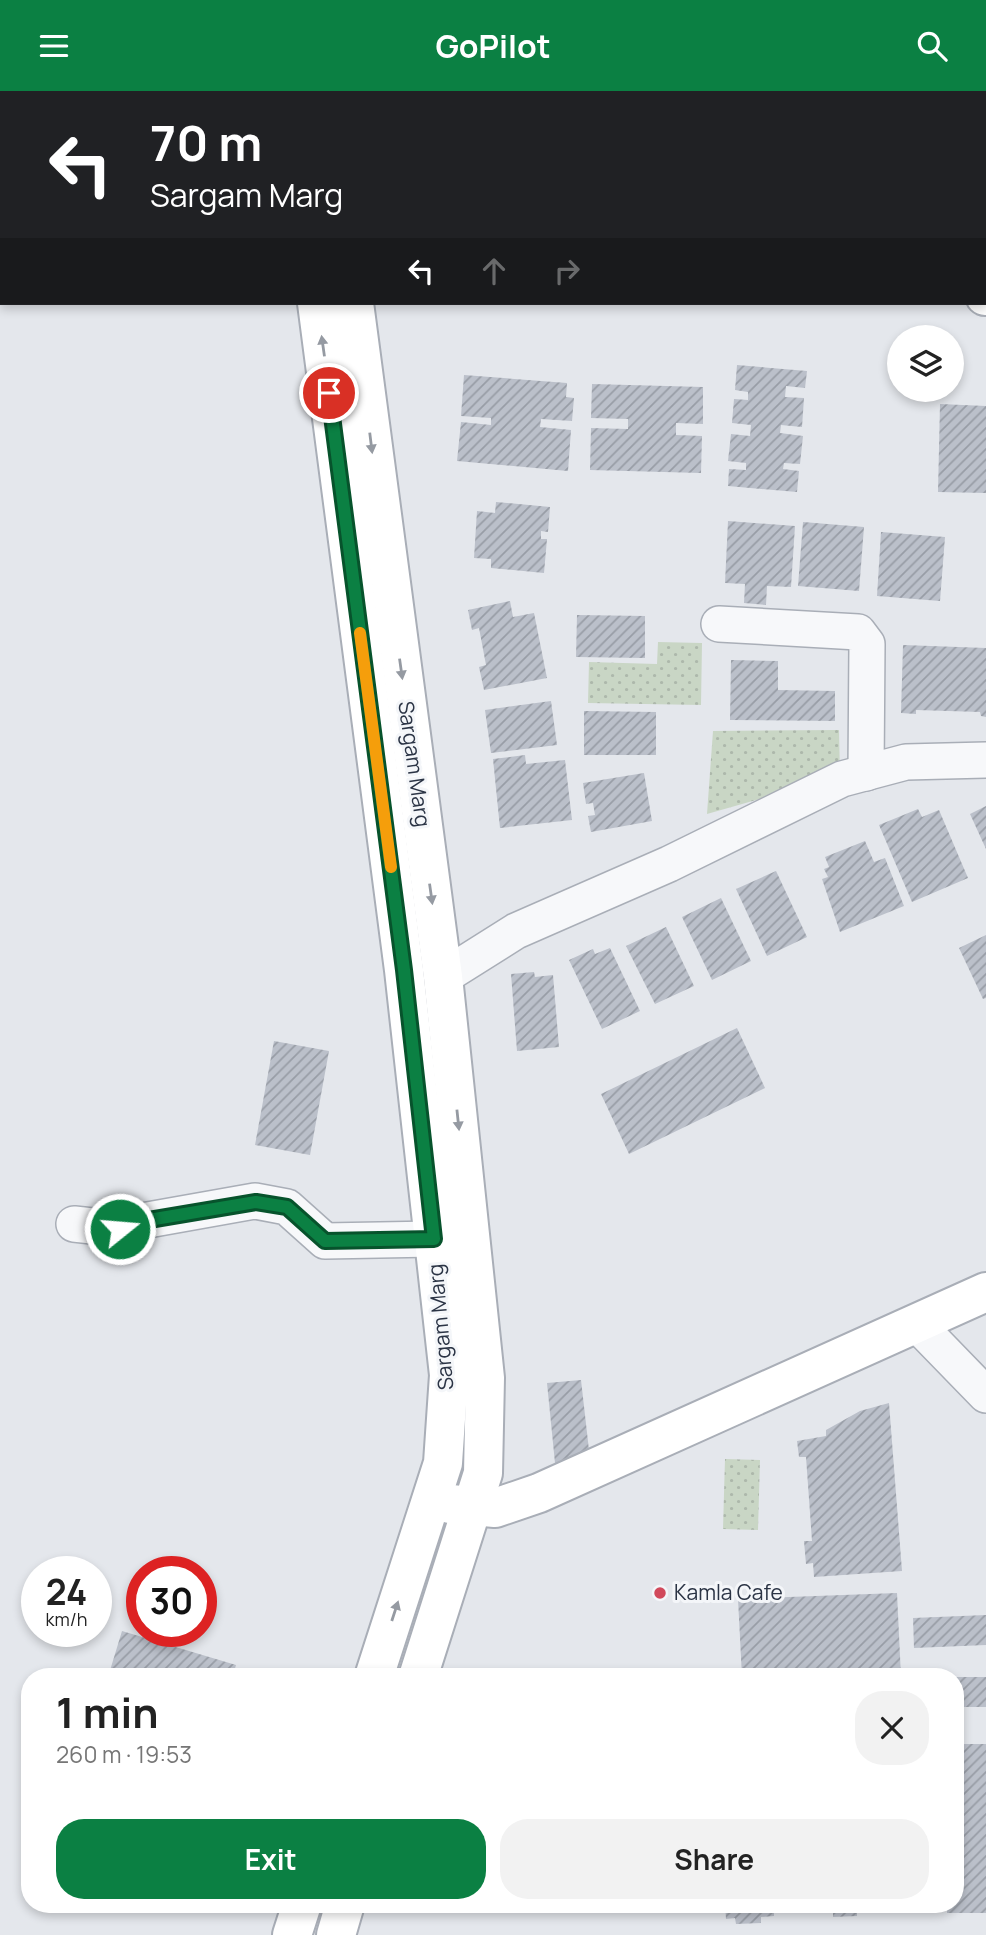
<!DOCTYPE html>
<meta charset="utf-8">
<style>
:root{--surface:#fff;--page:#f2f2f2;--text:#222;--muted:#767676;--accent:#0b8043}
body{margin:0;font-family:Manrope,sans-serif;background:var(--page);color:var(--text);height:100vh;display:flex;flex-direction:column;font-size:26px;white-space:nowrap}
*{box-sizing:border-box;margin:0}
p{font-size:23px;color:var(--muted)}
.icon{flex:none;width:38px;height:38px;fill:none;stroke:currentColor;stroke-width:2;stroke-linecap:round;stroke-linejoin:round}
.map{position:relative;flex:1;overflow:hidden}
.drawer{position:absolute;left:21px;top:1577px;width:943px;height:245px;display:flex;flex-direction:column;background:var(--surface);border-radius:28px;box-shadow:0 4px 10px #0003}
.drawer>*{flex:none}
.hud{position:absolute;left:0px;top:0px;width:987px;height:214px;box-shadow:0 4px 10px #0003;background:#202124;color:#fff;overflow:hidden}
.buttons{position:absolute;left:887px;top:234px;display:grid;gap:14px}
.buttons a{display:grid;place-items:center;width:77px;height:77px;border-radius:50%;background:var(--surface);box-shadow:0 4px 10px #0003;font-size:35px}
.speed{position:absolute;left:21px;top:1465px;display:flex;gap:14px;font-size:35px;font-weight:700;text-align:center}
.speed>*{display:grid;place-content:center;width:91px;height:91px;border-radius:50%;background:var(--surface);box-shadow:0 4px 10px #0003;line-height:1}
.speed small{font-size:18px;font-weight:400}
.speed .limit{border:10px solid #d22;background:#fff;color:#111}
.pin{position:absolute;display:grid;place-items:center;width:60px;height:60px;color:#fff;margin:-30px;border:4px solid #fff;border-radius:50%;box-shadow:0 2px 7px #0007}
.me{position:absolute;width:77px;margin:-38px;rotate:73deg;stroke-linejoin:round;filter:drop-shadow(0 0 5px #0008)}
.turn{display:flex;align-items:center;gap:24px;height:147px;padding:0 35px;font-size:32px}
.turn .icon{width:91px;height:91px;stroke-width:2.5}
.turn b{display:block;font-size:49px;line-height:60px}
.lanes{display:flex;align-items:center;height:66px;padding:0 35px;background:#0003;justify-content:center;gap:35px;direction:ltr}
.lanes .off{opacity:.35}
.round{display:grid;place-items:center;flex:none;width:74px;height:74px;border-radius:28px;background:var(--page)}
.summary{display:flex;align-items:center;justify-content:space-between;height:119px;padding:0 35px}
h1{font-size:42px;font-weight:700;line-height:52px}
.primary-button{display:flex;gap:14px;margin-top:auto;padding:14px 35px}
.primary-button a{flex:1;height:80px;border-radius:28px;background:var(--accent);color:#fff;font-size:28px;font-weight:700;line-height:80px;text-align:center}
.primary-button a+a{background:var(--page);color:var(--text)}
header{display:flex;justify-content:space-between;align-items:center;height:91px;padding:0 35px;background:var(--accent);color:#fff;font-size:32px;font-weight:700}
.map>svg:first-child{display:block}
.grass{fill:url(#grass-dots)}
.building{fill:url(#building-hatch)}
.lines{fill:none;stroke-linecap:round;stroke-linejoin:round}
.street-casing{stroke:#a9aeb7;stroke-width:38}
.secondary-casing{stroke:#a9aeb7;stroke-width:42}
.street{stroke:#f7f8fa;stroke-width:35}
.secondary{stroke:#fff;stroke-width:38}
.oneway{fill:#959aa2}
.route-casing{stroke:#07532c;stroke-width:18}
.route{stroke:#0b8043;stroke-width:12}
.slow{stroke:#f59e0b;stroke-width:12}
.poi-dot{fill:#d1495b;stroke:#f4f6f9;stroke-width:2.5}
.labels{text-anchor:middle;stroke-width:6;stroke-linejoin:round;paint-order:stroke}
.street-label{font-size:21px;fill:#2b3445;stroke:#f4f6f9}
.poi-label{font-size:21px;fill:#2b3445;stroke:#f4f6f9;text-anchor:start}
</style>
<header><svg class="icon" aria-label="menu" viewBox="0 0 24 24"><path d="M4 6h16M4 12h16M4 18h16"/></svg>GoPilot<svg class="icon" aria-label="search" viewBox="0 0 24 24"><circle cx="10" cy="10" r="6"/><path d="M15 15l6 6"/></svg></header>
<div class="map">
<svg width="986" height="1844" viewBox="0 0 986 1844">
<defs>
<pattern id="grass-dots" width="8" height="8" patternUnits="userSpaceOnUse" patternTransform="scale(1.75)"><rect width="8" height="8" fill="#c9d6c5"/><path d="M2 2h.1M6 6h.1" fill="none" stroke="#adb8ab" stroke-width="1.8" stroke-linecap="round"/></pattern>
<pattern id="building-hatch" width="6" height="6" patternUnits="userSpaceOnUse" patternTransform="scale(1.75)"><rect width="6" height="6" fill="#bbc0ca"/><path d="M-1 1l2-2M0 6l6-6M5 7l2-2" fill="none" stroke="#989da6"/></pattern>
</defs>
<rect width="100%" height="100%" fill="#e4e7ec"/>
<g class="grass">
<path d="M0,0H269V2H2V65Z"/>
<path d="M658,551L702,552L701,614L588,612L589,571L657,573Z"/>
<path d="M839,639L840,685L707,723L713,640Z"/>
<path d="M725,1368L760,1369L758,1439L723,1438Z"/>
</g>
<g class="building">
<path d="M737,274L807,280L805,297L786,295L785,306L804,307L802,336L781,334L780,342L803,345L800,373L784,372L783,378L799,380L797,401L728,395L729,378L746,379V372L728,370L731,343L750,345L751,334L732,332L734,308L748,309V301L735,299Z"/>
<path d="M464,284L567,292L566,306L574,307L572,330L541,328L540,336L571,339L568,380L457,370L461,331L491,334V327L461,325Z"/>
<path d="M592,293L703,296V333L676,332V344L702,345L701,382L590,379L591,337L628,338V328L591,327Z"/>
<path d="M940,313L986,315V402L938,401Z"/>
<path d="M496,411L550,416L548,441L541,440V448H547L544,482L491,477V468L474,467L477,420L495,422Z"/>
<path d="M728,430L795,435L791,496L767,495L766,514L744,512L745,493L725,492Z"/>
<path d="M803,431L864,436L859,500L798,495Z"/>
<path d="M881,441L945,446L940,510L877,505Z"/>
<path d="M510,510L513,526L534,522L547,587L484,599L479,576L486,574L479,537L472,539L468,519Z"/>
<path d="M577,524L645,525V567L576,566Z"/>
<path d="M903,554L986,557V626L981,625L980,621L916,619V623L901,622Z"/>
<path d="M731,569L778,570V599L835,600V630L730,629Z"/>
<path d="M551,610L557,654L491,662L485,619Z"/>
<path d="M584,620L656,621V664H584Z"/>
<path d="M525,664L526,673L565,669L572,729L500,737L493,668Z"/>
<path d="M644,682L652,730L591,741L588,725L595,724L593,712L586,713L583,692Z"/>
<path d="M986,715V758L970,723Z"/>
<path d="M918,718L922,726L939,719L968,787L912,811L879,734Z"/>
<path d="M865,750L874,771L885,767L904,815L840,841L822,788L828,786L824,778L829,776L825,766Z"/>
<path d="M776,780L807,846L767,865L736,798Z"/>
<path d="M721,807L751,870L712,889L682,826Z"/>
<path d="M666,836L694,895L655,913L626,855Z"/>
<path d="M986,844V907L983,908L959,857Z"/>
<path d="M610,857L640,920L602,938L569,869L593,858L595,863Z"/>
<path d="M534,881L535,886L553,884L559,956L517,960L511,883Z"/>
<path d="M737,937L765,997L629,1063L601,1003Z"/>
<path d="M274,950L329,960L310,1064L255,1054Z"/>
<path d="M581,1289L590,1368L555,1372L547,1292Z"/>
<path d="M889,1312L902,1480L814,1486L813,1472L806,1473L804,1450H812L806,1366H799L797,1350L826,1345V1339L860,1320Z"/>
<path d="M897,1502L901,1586H742L738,1508Z"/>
<path d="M986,1524V1554L914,1557L913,1527Z"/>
<path d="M122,1540L236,1574L234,1581L246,1586H108Z"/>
<rect x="956" y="1586" width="30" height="30"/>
<path d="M956,1653H986V1822H947V1813H956Z"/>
<path d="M725,1813H774V1825L761,1826V1832L736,1833L735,1827L726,1828Z"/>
<path d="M823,1813H868V1820H857V1825L833,1826V1821H823Z"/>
</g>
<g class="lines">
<g class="street-casing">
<g id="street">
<path d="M719,533L858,541L867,553L866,682"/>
<path d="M443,886L516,840L669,773L842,688L906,671L986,669"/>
<path d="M74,1133L120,1138L131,1132L255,1110L287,1116L325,1150L434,1148"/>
<path d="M917,1233L986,1304"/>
</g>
</g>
<g class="secondary-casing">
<g id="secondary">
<path d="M292,0V2"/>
<path d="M328,0L329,2"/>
<path d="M0,89H2"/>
<path d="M0,126H2"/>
<path d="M985,177L986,178"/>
<path d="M985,205H986"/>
<path d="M317,212L404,879L449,1284L443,1372L374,1586"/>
<path d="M354,212L443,886L485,1287L483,1382L418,1586"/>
<path d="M450,1413L495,1417L539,1402L986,1201"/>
<path d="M292,1844L302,1813"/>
<path d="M336,1844L345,1813"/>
</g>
</g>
<use href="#street" class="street"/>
<use href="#secondary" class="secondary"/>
</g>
<defs><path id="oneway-solid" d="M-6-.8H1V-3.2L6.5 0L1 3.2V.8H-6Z" transform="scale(1.75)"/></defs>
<g class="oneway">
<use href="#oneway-solid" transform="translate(323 255) rotate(-98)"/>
<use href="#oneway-solid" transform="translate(371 352) rotate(83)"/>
<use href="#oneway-solid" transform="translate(401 578) rotate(82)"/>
<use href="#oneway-solid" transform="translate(431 803) rotate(82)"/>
<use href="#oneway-solid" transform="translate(458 1029) rotate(84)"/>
<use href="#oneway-solid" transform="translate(395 1520) rotate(-72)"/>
</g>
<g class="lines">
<g class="route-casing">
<path id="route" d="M120,1138L131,1132L256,1111L287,1116L325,1150L434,1148L404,879L329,302"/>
</g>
<use href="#route" class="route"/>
<path class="slow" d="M360,542L391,776"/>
</g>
<circle class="poi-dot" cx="660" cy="1502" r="7"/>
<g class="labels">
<g class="street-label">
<text transform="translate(414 673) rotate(82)" y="7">Sargam Marg</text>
<text transform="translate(441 1236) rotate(-95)" y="7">Sargam Marg</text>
</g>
<g class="poi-label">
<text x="674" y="1509">Kamla Cafe</text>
</g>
</g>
</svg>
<div class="buttons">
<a><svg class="icon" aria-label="layers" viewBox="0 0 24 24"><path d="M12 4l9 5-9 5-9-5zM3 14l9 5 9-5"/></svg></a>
</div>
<div class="speed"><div>24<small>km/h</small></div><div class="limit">30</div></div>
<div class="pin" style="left:329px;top:302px;background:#d93025"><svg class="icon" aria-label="arrive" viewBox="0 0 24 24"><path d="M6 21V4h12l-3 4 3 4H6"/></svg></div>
<svg class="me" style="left:120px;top:1138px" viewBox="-20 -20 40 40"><circle r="17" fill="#0b8043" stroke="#fff" stroke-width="3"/><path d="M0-11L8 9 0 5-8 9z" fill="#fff"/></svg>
<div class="hud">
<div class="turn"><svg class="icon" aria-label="left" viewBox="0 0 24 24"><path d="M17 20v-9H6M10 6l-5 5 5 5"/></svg><div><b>70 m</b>Sargam Marg</div></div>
<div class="lanes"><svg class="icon" aria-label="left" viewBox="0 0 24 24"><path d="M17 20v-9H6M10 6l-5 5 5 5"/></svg><svg class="icon off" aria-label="ahead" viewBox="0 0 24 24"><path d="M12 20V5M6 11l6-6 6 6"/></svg><svg class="icon off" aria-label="right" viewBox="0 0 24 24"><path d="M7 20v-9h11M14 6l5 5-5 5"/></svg></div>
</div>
<section class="drawer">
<div class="summary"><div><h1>1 min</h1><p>260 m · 19:53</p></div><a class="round"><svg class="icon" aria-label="close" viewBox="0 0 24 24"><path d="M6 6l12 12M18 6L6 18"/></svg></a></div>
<div class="primary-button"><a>Exit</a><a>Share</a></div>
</section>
</div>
